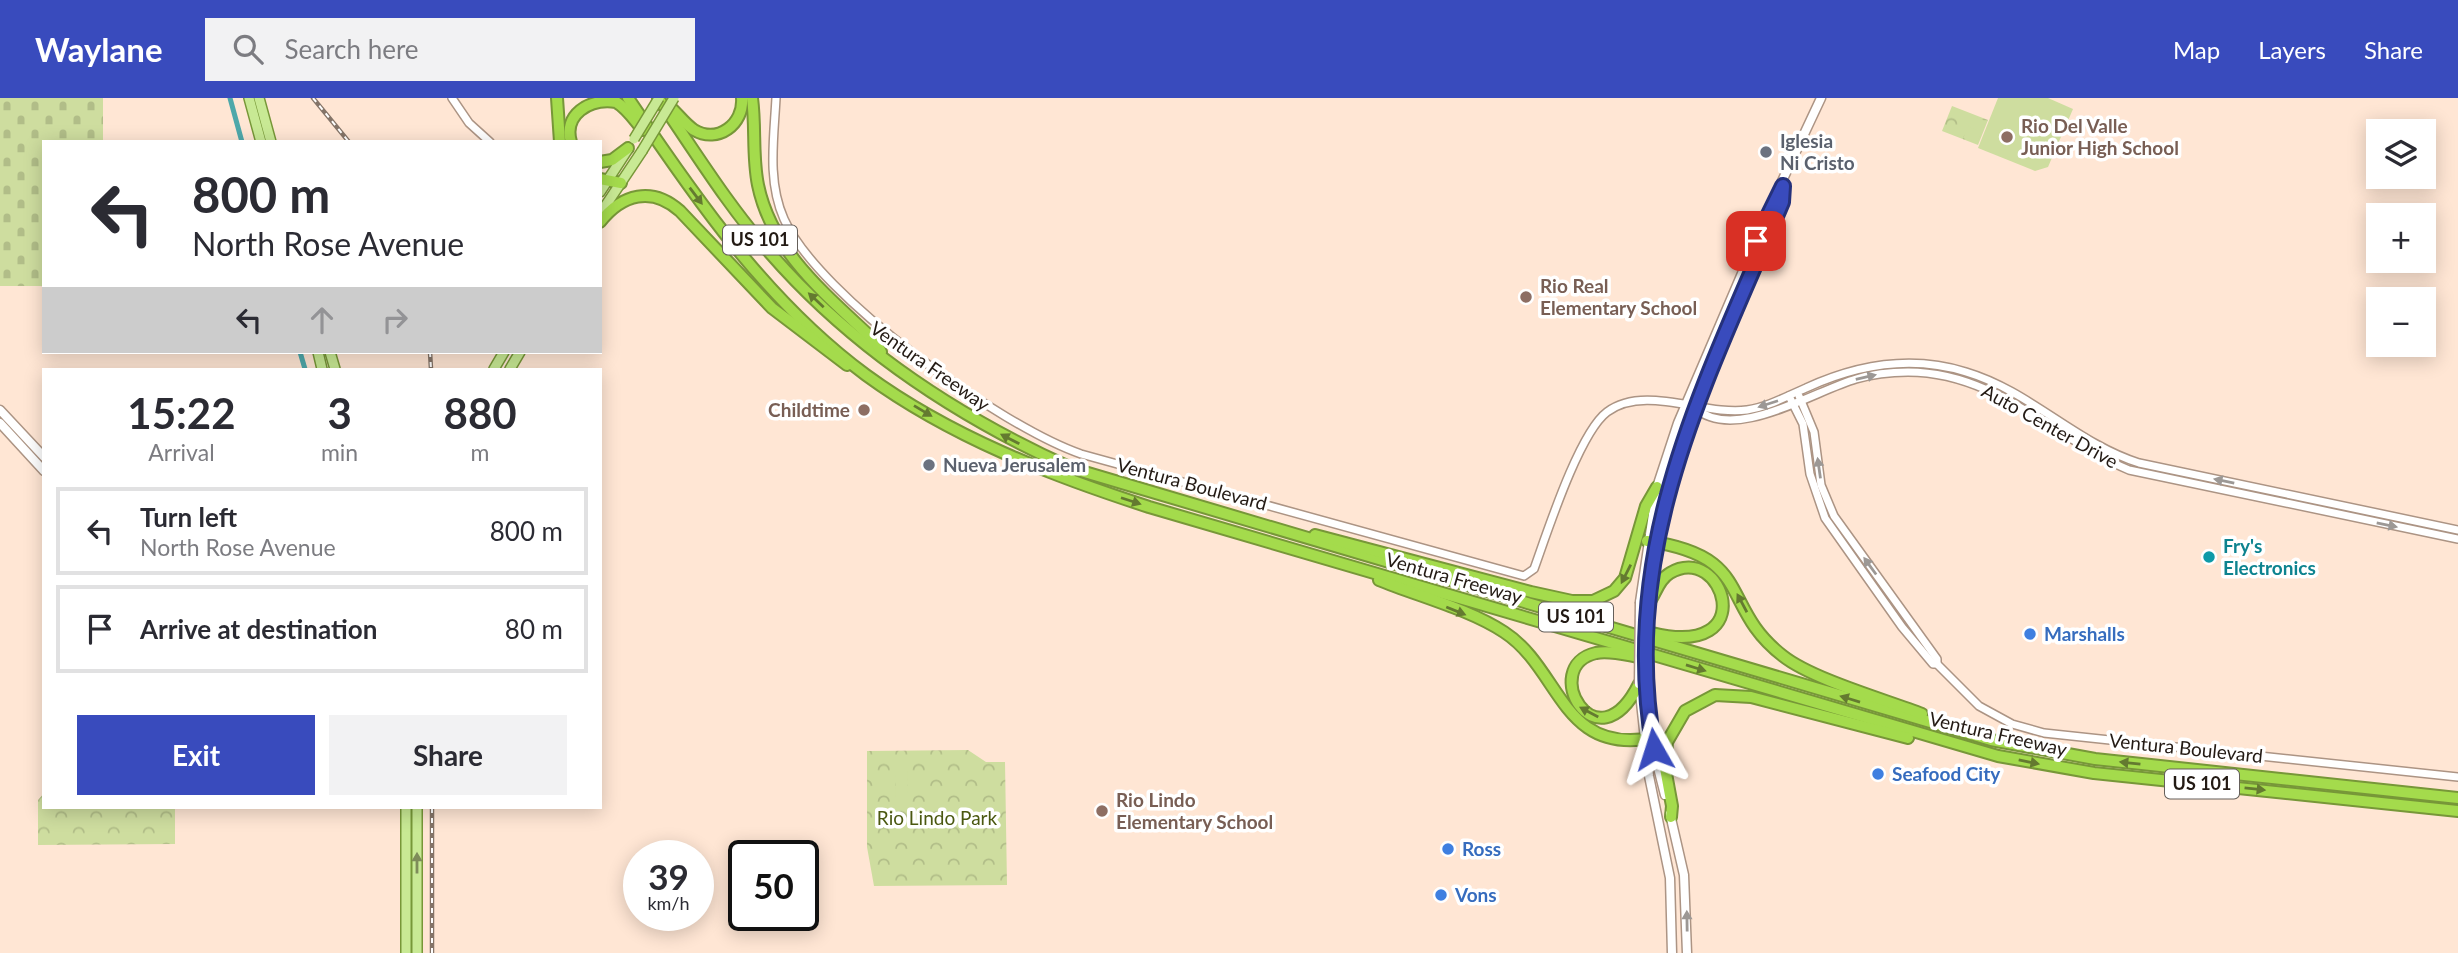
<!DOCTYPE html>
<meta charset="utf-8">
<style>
:root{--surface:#fff;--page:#f2f2f3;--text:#2b2b33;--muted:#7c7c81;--line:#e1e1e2;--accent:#394bbd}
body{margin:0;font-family:Lato,sans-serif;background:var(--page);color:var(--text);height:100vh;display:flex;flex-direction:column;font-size:26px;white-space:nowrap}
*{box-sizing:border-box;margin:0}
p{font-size:23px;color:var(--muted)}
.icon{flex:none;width:38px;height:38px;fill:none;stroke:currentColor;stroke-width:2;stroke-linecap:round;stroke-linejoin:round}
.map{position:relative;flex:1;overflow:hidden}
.details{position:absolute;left:42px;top:270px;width:560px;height:441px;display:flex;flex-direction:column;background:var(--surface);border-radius:0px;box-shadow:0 4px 18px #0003}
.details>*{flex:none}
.banner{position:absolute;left:42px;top:42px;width:560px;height:214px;border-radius:0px;box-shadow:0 4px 18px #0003;background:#fff;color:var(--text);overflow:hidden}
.controls{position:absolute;left:2366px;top:21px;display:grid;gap:14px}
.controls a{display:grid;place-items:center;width:70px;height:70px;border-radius:0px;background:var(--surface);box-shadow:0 4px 18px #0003;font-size:35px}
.speed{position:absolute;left:623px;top:742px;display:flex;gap:14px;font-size:35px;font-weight:700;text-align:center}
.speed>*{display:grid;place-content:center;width:91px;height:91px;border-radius:50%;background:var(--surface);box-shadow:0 4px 18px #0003;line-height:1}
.speed small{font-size:18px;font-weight:400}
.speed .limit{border:4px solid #111;border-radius:10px;background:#fff;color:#111}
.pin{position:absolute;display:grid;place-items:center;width:60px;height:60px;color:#fff;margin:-30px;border-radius:14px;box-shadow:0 4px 10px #0006}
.me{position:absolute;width:77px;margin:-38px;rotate:354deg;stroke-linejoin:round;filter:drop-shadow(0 0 5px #0008)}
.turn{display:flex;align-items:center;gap:24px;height:147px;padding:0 35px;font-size:32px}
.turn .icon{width:91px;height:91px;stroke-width:2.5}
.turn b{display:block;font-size:49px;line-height:60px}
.lanes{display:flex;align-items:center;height:66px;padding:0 35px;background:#0003;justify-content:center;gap:35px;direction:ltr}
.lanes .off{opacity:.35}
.eta{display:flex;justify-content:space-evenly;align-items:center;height:119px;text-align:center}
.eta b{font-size:42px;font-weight:700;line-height:49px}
.primary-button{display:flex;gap:14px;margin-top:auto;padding:14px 35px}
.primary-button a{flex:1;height:80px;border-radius:0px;background:var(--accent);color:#fff;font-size:28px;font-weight:700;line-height:80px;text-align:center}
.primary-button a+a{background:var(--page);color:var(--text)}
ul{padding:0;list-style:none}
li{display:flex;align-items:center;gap:21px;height:88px;margin:0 14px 10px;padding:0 21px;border:4px solid var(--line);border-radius:0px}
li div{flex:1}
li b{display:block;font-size:26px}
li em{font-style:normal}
header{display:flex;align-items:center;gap:42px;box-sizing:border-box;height:98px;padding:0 35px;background:var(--accent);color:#fff}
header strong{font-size:33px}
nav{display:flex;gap:38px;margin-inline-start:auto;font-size:24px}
.search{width:490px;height:63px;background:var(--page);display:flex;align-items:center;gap:18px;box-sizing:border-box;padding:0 24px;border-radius:0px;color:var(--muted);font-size:26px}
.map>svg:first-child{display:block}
.cemetery{fill:url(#cemetery-stones)}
.park{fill:url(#park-crowns)}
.pitch{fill:#cedd9f}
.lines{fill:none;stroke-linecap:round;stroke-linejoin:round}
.canal{stroke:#4ea8aa;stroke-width:5}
.tertiary-casing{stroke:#ac9484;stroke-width:10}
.secondary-casing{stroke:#ac9484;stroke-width:11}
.primary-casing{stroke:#779738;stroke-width:12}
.motorway-casing{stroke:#779738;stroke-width:14}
.tertiary{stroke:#fff;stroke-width:7}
.secondary{stroke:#fff;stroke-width:8}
.primary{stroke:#c8e994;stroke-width:9}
.motorway{stroke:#a4db4c;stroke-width:10}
.rail-casing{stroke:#847468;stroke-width:4.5}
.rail{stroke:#fff;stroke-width:2;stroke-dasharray:5;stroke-linecap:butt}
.secondary-bridge-casing{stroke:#ac9484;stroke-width:11;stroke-linecap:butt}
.primary-bridge-casing{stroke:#779738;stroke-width:12;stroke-linecap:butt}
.secondary-bridge{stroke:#fff;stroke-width:8}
.primary-bridge{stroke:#c8e994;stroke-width:9}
.oneway{fill:#647a30}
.oneway2{fill:#9c9895}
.oneway3{fill:#7e8c5a}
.route-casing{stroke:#25317b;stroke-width:18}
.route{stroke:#394bbd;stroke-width:12}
.education-dot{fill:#8d6e63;stroke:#fff;stroke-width:2.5}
.worship-dot{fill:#6b7280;stroke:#fff;stroke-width:2.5}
.culture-dot{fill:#0f9aa8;stroke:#fff;stroke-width:2.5}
.shop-dot{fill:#3f7fe0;stroke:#fff;stroke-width:2.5}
.labels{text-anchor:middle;stroke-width:7;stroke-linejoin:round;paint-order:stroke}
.shield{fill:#fff;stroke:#655f5a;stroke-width:2}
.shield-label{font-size:18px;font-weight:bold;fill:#231a14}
.education-label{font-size:19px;font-weight:bold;fill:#785e54;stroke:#fff;text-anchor:start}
.worship-label{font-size:19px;font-weight:bold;fill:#5b616d;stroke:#fff;text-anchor:start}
.street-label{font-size:19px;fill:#231a14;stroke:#fff}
.culture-label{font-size:19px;font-weight:bold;fill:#0d838f;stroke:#fff;text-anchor:start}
.shop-label{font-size:19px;font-weight:bold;fill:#366cbe;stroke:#fff;text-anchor:start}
.park-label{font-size:19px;fill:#4b5811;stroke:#fff}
</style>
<header>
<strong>Waylane</strong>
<div class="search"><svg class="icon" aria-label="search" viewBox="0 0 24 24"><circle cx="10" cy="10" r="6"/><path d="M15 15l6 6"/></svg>Search here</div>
<nav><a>Map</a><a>Layers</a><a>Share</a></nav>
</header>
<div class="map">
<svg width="2458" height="855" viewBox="0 0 2458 855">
<defs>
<pattern id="cemetery-stones" width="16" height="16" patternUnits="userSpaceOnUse" patternTransform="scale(1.75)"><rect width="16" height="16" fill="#cedd9f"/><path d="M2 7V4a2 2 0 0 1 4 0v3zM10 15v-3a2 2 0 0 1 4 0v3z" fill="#b1bd88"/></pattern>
<pattern id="park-crowns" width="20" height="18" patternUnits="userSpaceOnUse" patternTransform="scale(1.75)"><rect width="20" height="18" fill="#cedd9f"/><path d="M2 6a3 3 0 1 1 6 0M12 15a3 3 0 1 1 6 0" fill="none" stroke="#b1bd88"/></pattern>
</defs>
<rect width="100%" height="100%" fill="#ffe6d4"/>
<path class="cemetery" d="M0,0H103V44H44V188H0Z"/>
<g class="park">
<path d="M1952,8L1988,22L1978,47L1942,33Z"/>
<path d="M968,652L986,664H1005L1007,787L874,788L867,749V653Z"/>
<path d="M44,695V709H175V746L38,747V702Z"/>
</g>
<g class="pitch">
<path d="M1998,0H2048L2073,11L2048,69L2035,73L1978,50Z"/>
<path d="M1972,18L1986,23L1977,45L1963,40L1968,30L1976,32L1968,29Z"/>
<path d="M896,673H908L907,699H895Z"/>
</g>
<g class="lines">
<g class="canal">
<path d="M230,0L242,44"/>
<path d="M300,254L305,271"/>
</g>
<g class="tertiary-casing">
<g id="tertiary">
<path d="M452,0L469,25L490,44"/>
<path d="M776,0C774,40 767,83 784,121C818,198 1002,329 1081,356L1524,478L1534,471C1547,435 1579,335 1607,314C1645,286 1704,318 1747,312C1768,309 1787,298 1806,290C1856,267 1912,257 1966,274C2030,293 2076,345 2139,365L2458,432"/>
<path d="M1789,298L1803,326L1810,376L1825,420L1902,529L1933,566H1937L1979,608L2012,626L2044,635L2458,679"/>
<path d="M1799,298L1814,334L1821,387L1834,418L1937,561V566"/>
<path d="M1695,310C1734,345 1814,293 1856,281C1873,276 1891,274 1908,274C1996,274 2054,340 2129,372L2458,441"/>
</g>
</g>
<g class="secondary-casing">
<g id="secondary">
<path d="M0,312L44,359"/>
<path d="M0,325L44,373"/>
<path d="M1648,503C1661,361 1727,234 1782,104L1783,89"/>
<path d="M1640,504L1657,389L1678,325L1776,96L1821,0"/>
<path d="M1639,586L1649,678L1670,780L1672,855"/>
<path d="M1648,589L1653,650L1665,697"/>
<path d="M1670,716L1684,777L1687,855"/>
</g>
</g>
<g class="primary-casing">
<g id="primary">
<path d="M249,0L261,44"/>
<path d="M259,0L271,44"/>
<path d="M600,94L628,51"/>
<path d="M600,116L642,53"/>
<path d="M318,254L322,271"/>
<path d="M330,254L335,271"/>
<path d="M494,271L504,254"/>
<path d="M510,271L520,254"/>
<path d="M406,709V855"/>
<path d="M417,855V709"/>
</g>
</g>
<g class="motorway-casing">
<g id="motorway">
<path d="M557,0L560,44"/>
<path d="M628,0C696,101 767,204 866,277C951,339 1050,377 1149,409L1998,658L2094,675L2458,713"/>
<path d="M658,0C694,52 728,108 770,155C852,249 958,319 1071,370L1991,642L2095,661L2458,700"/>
<path d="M752,0C756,29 752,58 758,87C772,155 828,198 876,244L881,254"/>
<path d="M670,9C678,16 685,26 694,32C718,46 744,26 742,0"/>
<path d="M571,44C563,17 589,0 616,4C627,10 635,23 643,32"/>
<path d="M600,64L612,62L628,50"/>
<path d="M600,81L621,85"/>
<path d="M600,124C622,96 652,88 680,113L772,210L847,267"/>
<path d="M1315,437L1531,494L1572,503H1593L1614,493L1625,480L1646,408L1657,389"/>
<path d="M1647,443C1756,458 1718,508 1783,558C1812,581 1886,602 1922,616"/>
<path d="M1379,482C1418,498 1469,511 1504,534C1561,571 1561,657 1652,640"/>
<path d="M1648,506C1656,496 1658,482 1670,475C1723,443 1763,562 1652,535"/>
<path d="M1639,586C1596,672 1538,568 1596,555C1612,552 1629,558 1645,560"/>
<path d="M1671,719L1672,708L1665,670L1667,644L1685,613L1715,597L1751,599L1908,640"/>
</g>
</g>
<use href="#tertiary" class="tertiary"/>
<use href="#secondary" class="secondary"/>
<use href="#primary" class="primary"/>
<use href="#motorway" class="motorway"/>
<g class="rail-casing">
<g id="rail">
<path d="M313,0L349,44"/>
<path d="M430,254L431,271"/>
<path d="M432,855V709"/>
</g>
</g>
<use href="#rail" class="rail"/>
<g class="secondary-bridge-casing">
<g id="secondary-bridge">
<path d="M1639,586L1640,504"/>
<path d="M1648,589V506"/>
</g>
</g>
<g class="primary-bridge-casing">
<g id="primary-bridge">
<path d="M634,41L659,0"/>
<path d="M642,53L674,0"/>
</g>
</g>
<use href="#secondary-bridge" class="secondary-bridge"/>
<use href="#primary-bridge" class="primary-bridge"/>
</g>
<defs><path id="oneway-solid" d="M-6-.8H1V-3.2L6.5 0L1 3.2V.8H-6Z" transform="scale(1.75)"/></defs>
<g class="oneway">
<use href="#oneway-solid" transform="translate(696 98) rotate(53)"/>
<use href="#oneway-solid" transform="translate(816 202) rotate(-137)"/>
<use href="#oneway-solid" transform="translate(923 313) rotate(31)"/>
<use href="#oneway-solid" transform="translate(1010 341) rotate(-153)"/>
<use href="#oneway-solid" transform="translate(1131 403) rotate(18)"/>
<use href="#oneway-solid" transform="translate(1626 476) rotate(117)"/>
<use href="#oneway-solid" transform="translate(1742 505) rotate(-118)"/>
<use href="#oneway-solid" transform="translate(1456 513) rotate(22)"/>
<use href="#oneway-solid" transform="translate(1696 570) rotate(17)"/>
<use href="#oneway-solid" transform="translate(1850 601) rotate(-163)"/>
<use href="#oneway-solid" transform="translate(1589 614) rotate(-152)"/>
<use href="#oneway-solid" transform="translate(2029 664) rotate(11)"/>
<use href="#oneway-solid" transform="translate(2130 665) rotate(-174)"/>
<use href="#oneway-solid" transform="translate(2255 691) rotate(6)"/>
</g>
<g class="oneway2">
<use href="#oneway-solid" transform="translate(1866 279) rotate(-13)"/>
<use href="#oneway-solid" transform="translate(1768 306) rotate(162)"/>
<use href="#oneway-solid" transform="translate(1819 370) rotate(-98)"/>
<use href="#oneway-solid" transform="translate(2224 383) rotate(-168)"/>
<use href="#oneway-solid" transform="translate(2387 427) rotate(11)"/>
<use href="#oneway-solid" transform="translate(1870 468) rotate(-126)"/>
<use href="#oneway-solid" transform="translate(1687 823) rotate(-91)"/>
</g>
<use class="oneway3" href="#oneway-solid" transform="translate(417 765) rotate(-90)"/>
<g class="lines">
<g class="route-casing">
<path id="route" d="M1654,651C1618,448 1706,284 1782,104L1783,88L1756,143"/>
</g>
<use href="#route" class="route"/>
</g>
<g class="education-dot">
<circle cx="2007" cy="39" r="7"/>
<circle cx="1526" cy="199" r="7"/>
<circle cx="864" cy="312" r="7"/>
<circle cx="1102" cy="713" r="7"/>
</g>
<g class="worship-dot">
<circle cx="1766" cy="54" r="7"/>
<circle cx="929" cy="367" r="7"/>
</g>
<circle class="culture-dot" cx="2209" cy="459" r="7"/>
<g class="shop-dot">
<circle cx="2030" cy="536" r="7"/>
<circle cx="1878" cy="676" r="7"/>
<circle cx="1448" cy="751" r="7"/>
<circle cx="1441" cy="797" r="7"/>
</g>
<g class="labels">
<g class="shield">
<rect x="723" y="127.5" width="74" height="29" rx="5"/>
<rect x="1539" y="504.5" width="74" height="29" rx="5"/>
<rect x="2165" y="671.5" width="74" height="29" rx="5"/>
</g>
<g class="shield-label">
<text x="760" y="148">US 101</text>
<text x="1576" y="525">US 101</text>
<text x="2202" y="692">US 101</text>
</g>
<g class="education-label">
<text x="2021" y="35">Rio Del Valle<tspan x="2021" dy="22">Junior High School</tspan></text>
<text x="1540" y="195">Rio Real<tspan x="1540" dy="22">Elementary School</tspan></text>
<text x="850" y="319" text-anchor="end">Childtime</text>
<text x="1116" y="709">Rio Lindo<tspan x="1116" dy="22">Elementary School</tspan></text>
</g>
<g class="worship-label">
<text x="1780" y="50">Iglesia<tspan x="1780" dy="22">Ni Cristo</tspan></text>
<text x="943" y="374">Nueva Jerusalem</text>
</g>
<g class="street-label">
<text transform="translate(930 268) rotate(35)" y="7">Ventura Freeway</text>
<text transform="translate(2050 328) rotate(29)" y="7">Auto Center Drive</text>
<text transform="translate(1192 386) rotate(15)" y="7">Ventura Boulevard</text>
<text transform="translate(1454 480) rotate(16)" y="7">Ventura Freeway</text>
<text transform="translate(1998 636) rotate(13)" y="7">Ventura Freeway</text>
<text transform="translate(2186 650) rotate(6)" y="7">Ventura Boulevard</text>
</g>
<g class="culture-label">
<text x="2223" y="455">Fry's<tspan x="2223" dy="22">Electronics</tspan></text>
</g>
<g class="shop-label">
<text x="2044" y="543">Marshalls</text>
<text x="1892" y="683">Seafood City</text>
<text x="1462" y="758">Ross</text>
<text x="1455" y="804">Vons</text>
</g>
<g class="park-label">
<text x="937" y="727">Rio Lindo Park</text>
</g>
</g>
</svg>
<div class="controls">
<a><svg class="icon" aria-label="layers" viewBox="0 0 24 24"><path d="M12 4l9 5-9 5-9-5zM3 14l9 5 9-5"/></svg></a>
<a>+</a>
<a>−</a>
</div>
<div class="speed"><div>39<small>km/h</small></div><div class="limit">50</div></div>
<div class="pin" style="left:1756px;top:143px;background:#d93025"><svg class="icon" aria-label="arrive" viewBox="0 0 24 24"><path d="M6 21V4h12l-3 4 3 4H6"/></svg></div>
<svg class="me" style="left:1654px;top:651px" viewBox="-20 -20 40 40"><path d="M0-17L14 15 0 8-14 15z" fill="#394bbd" stroke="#fff" stroke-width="4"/></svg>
<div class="banner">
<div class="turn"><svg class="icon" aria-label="left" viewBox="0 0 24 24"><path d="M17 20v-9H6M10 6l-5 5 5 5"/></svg><div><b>800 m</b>North Rose Avenue</div></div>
<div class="lanes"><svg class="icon" aria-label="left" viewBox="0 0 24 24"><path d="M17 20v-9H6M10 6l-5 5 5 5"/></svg><svg class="icon off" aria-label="ahead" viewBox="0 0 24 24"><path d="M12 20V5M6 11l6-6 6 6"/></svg><svg class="icon off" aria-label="right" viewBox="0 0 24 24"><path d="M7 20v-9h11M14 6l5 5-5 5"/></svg></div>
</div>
<section class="details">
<div class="eta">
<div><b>15:22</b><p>Arrival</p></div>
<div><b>3</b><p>min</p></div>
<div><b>880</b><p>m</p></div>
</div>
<ul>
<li><svg class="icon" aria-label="left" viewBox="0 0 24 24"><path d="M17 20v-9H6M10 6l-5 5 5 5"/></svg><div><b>Turn left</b><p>North Rose Avenue</p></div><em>800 m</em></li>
<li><svg class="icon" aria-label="arrive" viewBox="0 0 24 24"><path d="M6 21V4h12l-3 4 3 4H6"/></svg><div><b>Arrive at destination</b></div><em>80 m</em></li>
</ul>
<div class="primary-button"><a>Exit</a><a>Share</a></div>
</section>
</div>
